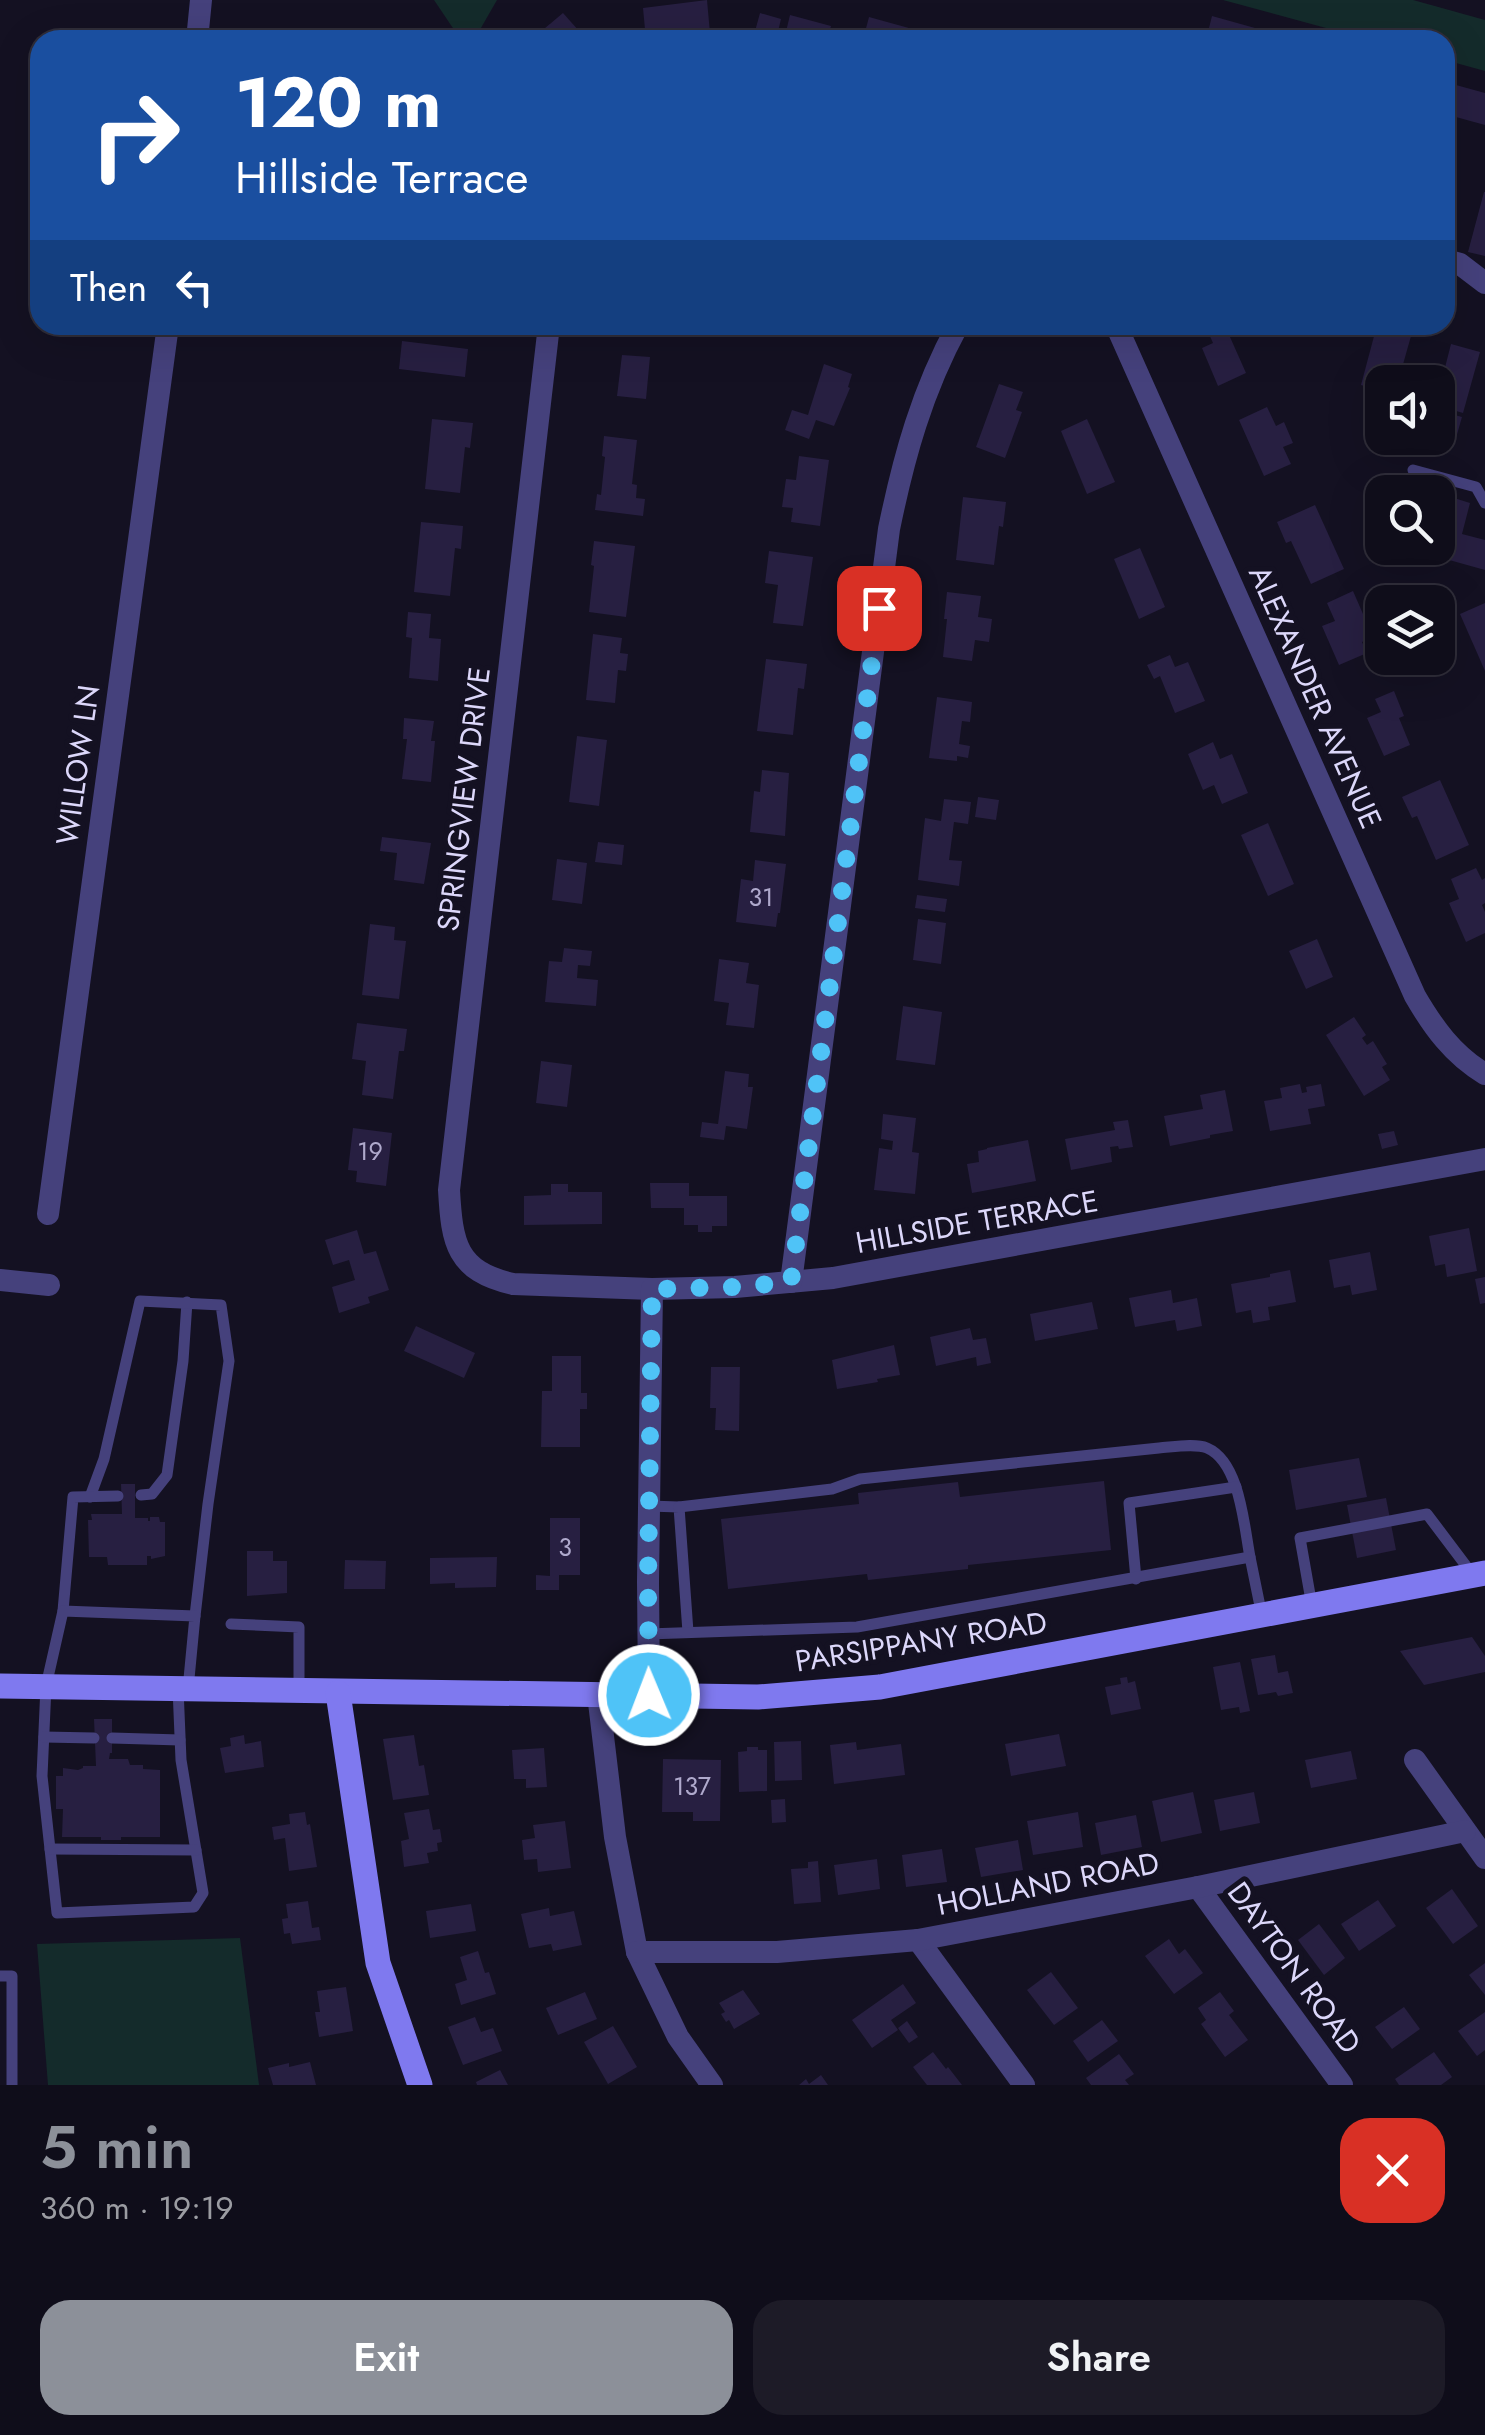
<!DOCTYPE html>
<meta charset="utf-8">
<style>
:root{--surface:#0f0d1a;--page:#1d1b27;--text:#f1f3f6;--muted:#9b9ca2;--line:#2f2d39;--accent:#8c9099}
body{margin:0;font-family:Jost,sans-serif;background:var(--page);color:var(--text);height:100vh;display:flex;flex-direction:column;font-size:38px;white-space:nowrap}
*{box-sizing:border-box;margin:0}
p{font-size:32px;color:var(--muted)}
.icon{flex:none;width:55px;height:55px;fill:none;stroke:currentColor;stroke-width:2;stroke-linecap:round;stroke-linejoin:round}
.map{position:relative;height:2085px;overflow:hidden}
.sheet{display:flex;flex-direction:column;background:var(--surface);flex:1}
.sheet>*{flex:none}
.hud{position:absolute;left:30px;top:30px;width:1425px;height:305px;border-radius:30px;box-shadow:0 10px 40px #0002,0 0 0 2px var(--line);background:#1a4fa0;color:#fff;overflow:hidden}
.fabs{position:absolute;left:1365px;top:365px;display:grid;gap:20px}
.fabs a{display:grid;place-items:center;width:90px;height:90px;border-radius:20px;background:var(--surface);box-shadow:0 10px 40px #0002,0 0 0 2px var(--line);font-size:50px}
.pin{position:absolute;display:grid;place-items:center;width:85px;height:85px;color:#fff;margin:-42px;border-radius:20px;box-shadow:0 5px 15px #0006}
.me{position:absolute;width:110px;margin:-55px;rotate:359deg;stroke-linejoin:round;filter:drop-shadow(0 0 8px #0008)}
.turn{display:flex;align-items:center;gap:35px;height:210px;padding:0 40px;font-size:45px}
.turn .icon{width:130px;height:130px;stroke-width:2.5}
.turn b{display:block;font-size:70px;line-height:85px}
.then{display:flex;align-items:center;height:95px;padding:0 40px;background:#0003;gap:20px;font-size:38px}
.round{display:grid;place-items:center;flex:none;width:105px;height:105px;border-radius:30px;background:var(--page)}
.summary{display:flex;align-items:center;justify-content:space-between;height:170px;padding:0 40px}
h1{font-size:60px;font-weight:600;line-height:75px;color:var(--accent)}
.action{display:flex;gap:20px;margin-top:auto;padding:20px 40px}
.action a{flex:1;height:115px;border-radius:30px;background:var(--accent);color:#fff;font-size:40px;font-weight:600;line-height:115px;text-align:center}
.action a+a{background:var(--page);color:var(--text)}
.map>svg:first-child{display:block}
.green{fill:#142b2b}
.building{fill:#271f41}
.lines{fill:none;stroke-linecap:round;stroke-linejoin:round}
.lane{stroke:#45417c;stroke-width:11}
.street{stroke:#45417c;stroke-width:22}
.secondary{stroke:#7f79ef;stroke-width:25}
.route{stroke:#4fc3f7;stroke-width:18;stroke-dasharray:0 32.4}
.labels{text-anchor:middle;stroke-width:10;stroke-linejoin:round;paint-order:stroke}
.number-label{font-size:25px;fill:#afa9cc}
.street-label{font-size:30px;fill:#dcd7fa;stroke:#141122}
</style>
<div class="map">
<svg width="1485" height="2085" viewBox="0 0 1485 2085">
<rect width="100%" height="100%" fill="#141122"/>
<g class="green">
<path d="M434,0H497L474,40H461Z"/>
<path d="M1223,0H1413L1485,20V71L1445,60V40H1370Z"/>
<path d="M240,1938L259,2085H48L37,1944Z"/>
</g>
<g class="building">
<path d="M707,0L710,33L678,36L679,40H646L643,8Z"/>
<path d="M563,13L587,40H543L538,34Z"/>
<path d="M760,13L781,19L776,40L754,35Z"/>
<path d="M790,15L831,26L827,40H784Z"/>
<path d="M1212,16L1295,39V40H1206Z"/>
<path d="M869,17L916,30L913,40H863Z"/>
<path d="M1445,82L1485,93V125L1445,114Z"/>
<path d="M1484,192H1485V256L1468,252Z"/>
<path d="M1205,325H1237L1240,332L1230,337L1246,373L1218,386L1202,348L1213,343Z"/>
<path d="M1377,325H1397L1413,329L1398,382H1382V391L1361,385Z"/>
<path d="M402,341L468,349L465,377L399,369Z"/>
<path d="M1451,344L1480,352L1463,413L1446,408L1444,412L1462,417L1454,445L1438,440V395Z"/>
<path d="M622,355L650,357L646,399L617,396Z"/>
<path d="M824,364L852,374L848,387L850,388L834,426L816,420L809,439L785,430L792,410L808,415Z"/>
<path d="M999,384L1023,392L1016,410L1022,412L1005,458L976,447Z"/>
<path d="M1267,407L1276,426L1284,422L1293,443L1283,447L1291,464L1264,476L1239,420Z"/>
<path d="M432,419L473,423L470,448L465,447L460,493L425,489Z"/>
<path d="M1087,419L1115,482L1087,494L1061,431Z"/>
<path d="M604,436L637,440L632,484L637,485L636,498L645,499L643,516L595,510L597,494L601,495L605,457L602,456Z"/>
<path d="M799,456L829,460L820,526L791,522L793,508L782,507L786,479L796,480Z"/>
<path d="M1438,493L1470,503L1462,534L1485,540V570L1442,558L1448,534L1438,531Z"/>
<path d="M963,497L1006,502L1003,527L999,526L994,565L956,560Z"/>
<path d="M1315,505L1344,569L1311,584L1291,541L1286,543L1277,522Z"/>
<path d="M421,522L463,526L461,549L455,548L450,596L414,592Z"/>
<path d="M594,541L635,546L626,617L589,612L594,566L591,565Z"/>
<path d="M1140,548L1165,607L1139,619L1114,559Z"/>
<path d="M769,551L813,557L803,626L773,623L778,585L765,583Z"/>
<path d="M1353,591L1373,637L1362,642L1367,653L1339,665L1322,626L1335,621L1327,603Z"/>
<path d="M947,592L981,596L978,617L992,619L989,642L975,640L972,661L943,657L947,619H944Z"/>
<path d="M1485,603V671L1460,614Z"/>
<path d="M408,612L431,614L429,638L441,639L438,681L409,678L412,638L406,637Z"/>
<path d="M593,634L622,638L620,653L628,654L626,671L618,670L615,703L586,700Z"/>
<path d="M1170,655L1175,667L1188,662L1205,701L1175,713L1160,676L1154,679L1147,665Z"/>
<path d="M766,659L807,664L804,689L798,688L793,735L757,731Z"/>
<path d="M1394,691L1404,716L1399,718L1410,745L1384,756L1367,718L1381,712L1375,699Z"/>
<path d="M937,697L972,702L970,722L962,721L959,744L970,746L968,758L957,756V761L929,758Z"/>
<path d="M404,718L434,721L431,741H435L431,782L402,779L407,739H403Z"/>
<path d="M577,736L607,740L599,806L569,802Z"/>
<path d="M1213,742L1220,759L1232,754L1248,793L1222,804L1214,785L1203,790L1188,754Z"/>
<path d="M762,770L789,773L785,836L750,832L754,791L760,792Z"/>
<path d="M1440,780L1469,845L1436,860L1417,816L1412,818L1402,797Z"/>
<path d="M978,797L999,800L996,820L975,817Z"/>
<path d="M944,799L971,802L968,824L954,822L949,860L962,861L959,886L918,880L925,818L941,821Z"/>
<path d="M1268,823L1294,884L1268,896L1241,835Z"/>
<path d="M382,837L431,843L424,884L394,880L397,853L380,851Z"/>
<path d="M598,842L624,845L622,865L595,862Z"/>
<path d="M557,859L587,863L582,904L552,900Z"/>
<path d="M755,860L786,864L780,913H778L776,927L736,922L741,879L753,881Z"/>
<path d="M1476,868L1482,880L1485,878V903L1482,905L1485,912V933L1466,942L1449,903L1459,899L1451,879Z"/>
<path d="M917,895L947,899L945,912L915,908Z"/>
<path d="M918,919L946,923L941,964L913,960Z"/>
<path d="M370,924L395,927L394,940L406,941L399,999L362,995Z"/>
<path d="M1317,939L1333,977L1306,989L1289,951Z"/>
<path d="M564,948L592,951L590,966L578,965L577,978L598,980L596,1006L545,1002L549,961L562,962Z"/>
<path d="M719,959L749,963L746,983L759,985L754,1028L726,1025L729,1003L714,1001Z"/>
<path d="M903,1006L942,1012L935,1065L896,1060Z"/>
<path d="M1354,1017L1366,1035L1362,1038L1367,1045L1373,1041L1387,1064L1382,1067L1390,1080L1364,1096L1326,1035Z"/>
<path d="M357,1023L407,1029L404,1051H399L393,1099L362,1095L366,1061L352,1059Z"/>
<path d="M541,1061L572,1065L567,1107L536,1103Z"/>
<path d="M725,1071L749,1074L748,1087H753L747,1129L726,1126L724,1140L700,1137L702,1122L718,1124Z"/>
<path d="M1300,1084L1302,1093L1307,1092L1306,1087L1321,1084L1325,1106L1308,1109L1311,1124L1270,1131L1264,1101L1282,1098L1280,1088Z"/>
<path d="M1225,1090L1233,1131L1210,1135V1138L1170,1146L1164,1116L1203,1109L1200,1095Z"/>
<path d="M883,1114L916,1118L912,1152L919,1153L915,1194L874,1190L879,1148L892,1150L893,1141L881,1139Z"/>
<path d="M1128,1120L1133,1147L1119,1149L1118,1146L1110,1147L1112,1162L1071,1170L1065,1139L1115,1130L1113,1122Z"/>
<path d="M353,1128L392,1133L386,1186L356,1182L357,1171L348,1170Z"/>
<path d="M1394,1131L1398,1145L1382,1149L1378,1134Z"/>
<path d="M1028,1140L1036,1181L972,1193L967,1164L979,1162L978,1151L987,1149V1148Z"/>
<path d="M650,1183H689V1196H727V1226H712V1232H698V1225H684V1208H651Z"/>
<path d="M551,1184H568V1192H602V1224L524,1225V1196L551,1195Z"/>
<path d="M1469,1228L1477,1271L1447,1277L1445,1264L1435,1266L1429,1236Z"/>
<path d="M357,1230L364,1254L376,1251L389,1290L368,1297L370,1303L339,1313L332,1287L355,1280L349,1260L333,1265L325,1240Z"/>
<path d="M1370,1252L1377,1290L1352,1295L1350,1285L1334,1288L1329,1260Z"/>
<path d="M1290,1270L1296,1302L1268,1307L1270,1320L1253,1323L1251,1310L1236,1313L1231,1284L1270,1277V1274Z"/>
<path d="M1485,1277V1303L1480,1304L1475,1279Z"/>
<path d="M1171,1290L1173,1303L1197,1298L1202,1326L1177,1331L1175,1320L1135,1327L1129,1298Z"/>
<path d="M1092,1302L1098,1329L1035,1341L1030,1314Z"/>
<path d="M416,1326L475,1353L464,1378L404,1351Z"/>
<path d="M970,1328L973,1340L986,1338L991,1363L977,1366L976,1357L936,1366L930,1337Z"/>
<path d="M894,1345L900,1375L877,1379L878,1382L837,1389L832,1360Z"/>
<path d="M552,1356H581V1393H587V1409H580V1447H541L542,1391H552Z"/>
<path d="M711,1367H740L739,1431L715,1430L716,1408H710Z"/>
<path d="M1359,1458L1367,1497L1296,1510L1289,1470Z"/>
<path d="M1104,1481L1111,1550L968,1565V1569L868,1580L867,1574L728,1589L721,1519L859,1504L858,1493L958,1482L960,1497Z"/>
<path d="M121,1484H135V1518H148V1521H150V1517H159L160,1522H165V1556L151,1559V1556H147V1565H108L107,1557H89L88,1520H92L91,1514H122Z"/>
<path d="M1386,1498L1396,1550L1357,1558L1347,1505Z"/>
<path d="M550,1518H580V1575H559V1590H536V1575L550,1576Z"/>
<path d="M247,1551H273V1561H287V1593L247,1596Z"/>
<path d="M497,1557L496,1587L455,1588V1583L430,1584V1558Z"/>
<path d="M345,1560L386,1561L385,1589H344Z"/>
<path d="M1472,1637L1485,1656V1672L1424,1685L1400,1651Z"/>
<path d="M1275,1655L1278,1673L1288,1671L1293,1693L1278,1696L1276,1692L1258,1695L1251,1659Z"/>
<path d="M1240,1662L1250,1711L1240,1713L1239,1707L1221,1710L1213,1667Z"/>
<path d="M1127,1677L1128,1683L1135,1681L1141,1709L1111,1715L1105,1687L1121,1684L1120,1678Z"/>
<path d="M94,1719H112V1753H110L109,1759H128L130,1765H143V1769L160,1770V1837H121V1840H101V1837H62L63,1809H56V1776H63V1768L78,1770L83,1768V1766H96Z"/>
<path d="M1059,1734L1066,1766L1011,1776L1005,1744Z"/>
<path d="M244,1735L245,1744L261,1741L264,1767L225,1773L220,1748L231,1746L230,1738Z"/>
<path d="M414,1735L419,1766L424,1765L429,1795L393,1800L383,1739Z"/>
<path d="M801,1741L802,1780L775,1781L774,1742Z"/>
<path d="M856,1742L857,1750L901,1744L905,1775L834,1784L830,1745Z"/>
<path d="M747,1747H758V1750H767V1791L739,1792L738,1752L747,1751Z"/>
<path d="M544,1748L547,1787L526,1788V1779H514L512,1750Z"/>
<path d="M1351,1751L1357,1779L1311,1788L1305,1760Z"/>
<path d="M663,1759L721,1760L720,1821H693V1812H662Z"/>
<path d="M1193,1792L1202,1833L1161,1842L1152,1801Z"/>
<path d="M1254,1792L1260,1823L1220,1831L1214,1800Z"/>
<path d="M785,1799L786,1822L772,1823L771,1800Z"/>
<path d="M429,1809L433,1830L440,1829L442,1842L437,1843L438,1851L427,1853L429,1863L404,1867L401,1841L409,1839L404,1813Z"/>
<path d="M305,1812L307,1825L310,1824L317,1867L289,1871L285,1838L274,1840L272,1827L290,1824L289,1814Z"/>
<path d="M1078,1812L1083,1847L1033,1855L1027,1821Z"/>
<path d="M1136,1815L1142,1847L1101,1855L1095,1823Z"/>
<path d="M565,1821L571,1868L538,1872L537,1859L524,1860L522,1840L535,1838L533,1825Z"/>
<path d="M1018,1840L1023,1870L981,1877L975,1848Z"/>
<path d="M942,1849L947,1882L906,1887L902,1855Z"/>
<path d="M877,1859L880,1889L838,1895L834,1865Z"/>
<path d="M818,1861L821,1902L794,1904L791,1869L808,1868V1862Z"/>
<path d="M1452,1889L1478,1926L1453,1944L1426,1908Z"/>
<path d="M1378,1900L1396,1926L1359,1951L1341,1924Z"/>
<path d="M308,1901L312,1928L319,1927L321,1940L292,1944L290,1933L284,1934L282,1919L288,1918L286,1904Z"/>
<path d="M471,1904L476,1931L430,1938L426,1911Z"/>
<path d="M549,1908L550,1916L574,1911L582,1945L553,1951L551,1944L529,1948L521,1914Z"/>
<path d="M1319,1924L1345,1958L1324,1975L1298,1940Z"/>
<path d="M1169,1939L1179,1954L1185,1949L1203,1973L1174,1994L1145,1956Z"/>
<path d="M478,1951L485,1973L489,1972L496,1994L461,2005L455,1984L467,1980L460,1957Z"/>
<path d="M1485,1963V1995L1469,1975Z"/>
<path d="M1051,1972L1078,2008L1054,2025L1027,1990Z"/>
<path d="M903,1984L916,2003L891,2020L898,2030L872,2048L852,2020Z"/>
<path d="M346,1987L353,2031L319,2037L315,2012H320L317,1991Z"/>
<path d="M743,1990L760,2014L734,2029L729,2020L726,2022L721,2014L725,2012L719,2003Z"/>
<path d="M585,1992L597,2019L558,2035L546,2008Z"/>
<path d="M1220,1992L1234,2011L1229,2015L1248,2040L1225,2057L1201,2024L1206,2020L1198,2008Z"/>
<path d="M1404,2007L1420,2029L1392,2049L1375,2027Z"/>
<path d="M1485,2012V2050L1477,2056L1458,2031Z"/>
<path d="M475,2017L481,2032L493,2028L502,2051L463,2065L448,2027Z"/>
<path d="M1102,2020L1118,2041L1088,2062L1073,2041Z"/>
<path d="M907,2021L918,2037L909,2043L898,2028Z"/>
<path d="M613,2026L637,2067L608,2084L584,2042Z"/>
<path d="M933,2052L946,2069L948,2067L962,2085H927L913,2067Z"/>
<path d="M1434,2052L1452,2077L1441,2085H1399L1395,2079Z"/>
<path d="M1119,2054L1134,2074L1125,2080L1129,2085H1091L1086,2078Z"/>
<path d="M310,2062L316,2085H273L268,2068L289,2063V2067Z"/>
<path d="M500,2070L508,2085H477L476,2082Z"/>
<path d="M821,2075L828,2085H799L806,2079L809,2084Z"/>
</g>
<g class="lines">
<g class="lane">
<path d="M1413,470L1476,487L1485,503"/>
<path d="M141,1495L152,1494L167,1475L183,1361L187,1302"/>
<path d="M90,1497L104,1459L140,1301L221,1305L229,1361L208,1504L195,1616"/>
<path d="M649,1506L679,1507L688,1632"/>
<path d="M679,1507L832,1489L860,1479L1159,1448C1173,1447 1195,1443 1207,1448C1240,1462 1244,1526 1250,1557"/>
<path d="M1136,1579L1129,1503L1236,1487"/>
<path d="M1312,1606L1300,1538L1427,1514L1473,1575"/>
<path d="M63,1611L73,1497L118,1496"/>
<path d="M231,1624L299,1627V1691"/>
<path d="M648,1634L857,1627L1250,1557L1262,1616"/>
<path d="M178,1688L181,1760L203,1893L194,1907L57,1913L42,1776L46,1686L63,1611L195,1616L188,1689"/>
<path d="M44,1737L94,1738"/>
<path d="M112,1738L180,1740"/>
<path d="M50,1849L196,1850"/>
<path d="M0,1976H12V2085"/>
</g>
<g class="street">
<path d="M197,40L201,0"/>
<path d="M1445,260L1460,264L1485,283"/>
<path d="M549,325L449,1190C452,1243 456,1271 513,1284L652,1289L735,1287L833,1278L1485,1159"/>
<path d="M1116,325L1415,996C1433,1027 1453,1055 1485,1074"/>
<path d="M48,1214L168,325"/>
<path d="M0,1280L49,1285"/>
<path d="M791,1282L889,529C904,456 922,391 958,325"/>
<path d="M598,1694L615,1837L637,1952L678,2037L712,2085"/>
<path d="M649,1695L648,1582L652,1289"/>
<path d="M1415,1760L1485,1858"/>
<path d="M1198,1887L1342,2085"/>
<path d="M918,1940L1024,2085"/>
<path d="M637,1952H777L918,1940L1198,1887L1465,1831"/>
</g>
<g class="secondary">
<path d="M0,1686L758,1697L880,1687L1485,1573"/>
<path d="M338,1693L378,1963L420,2085"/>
</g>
</g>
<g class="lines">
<path class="route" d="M649,1695L648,1582L652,1289L735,1287L791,1282L879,608"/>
</g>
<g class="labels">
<g class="number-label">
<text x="761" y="906">31</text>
<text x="370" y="1160">19</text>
<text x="565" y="1556">3</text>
<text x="692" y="1795">137</text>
</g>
<g class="street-label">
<text transform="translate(1315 697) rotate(66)" y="10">ALEXANDER AVENUE</text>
<text transform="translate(78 765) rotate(-82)" y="10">WILLOW LN</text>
<text transform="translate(464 799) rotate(-83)" y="10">SPRINGVIEW DRIVE</text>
<text transform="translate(977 1222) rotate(-10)" y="10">HILLSIDE TERRACE</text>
<text transform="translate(921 1642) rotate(-9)" y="10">PARSIPPANY ROAD</text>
<text transform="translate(1048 1884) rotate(-11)" y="10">HOLLAND ROAD</text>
<text transform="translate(1294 1968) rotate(54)" y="10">DAYTON ROAD</text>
</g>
</g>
</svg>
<div class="fabs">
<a><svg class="icon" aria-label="sound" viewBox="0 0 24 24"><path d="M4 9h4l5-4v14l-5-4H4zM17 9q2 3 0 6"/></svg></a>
<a><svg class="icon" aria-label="search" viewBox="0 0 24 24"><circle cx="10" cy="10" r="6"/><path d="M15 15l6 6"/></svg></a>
<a><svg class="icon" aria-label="layers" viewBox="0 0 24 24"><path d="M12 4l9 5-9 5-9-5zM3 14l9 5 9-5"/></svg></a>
</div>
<div class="pin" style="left:879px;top:608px;background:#d93025"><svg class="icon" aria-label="arrive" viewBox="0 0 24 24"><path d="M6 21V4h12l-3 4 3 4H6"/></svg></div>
<svg class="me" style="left:649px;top:1695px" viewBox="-20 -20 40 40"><circle r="17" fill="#4fc3f7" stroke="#fff" stroke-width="3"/><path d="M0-11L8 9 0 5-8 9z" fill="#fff"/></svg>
<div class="hud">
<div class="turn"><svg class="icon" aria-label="right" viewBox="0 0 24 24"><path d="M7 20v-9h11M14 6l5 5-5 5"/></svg><div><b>120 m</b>Hillside Terrace</div></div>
<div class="then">Then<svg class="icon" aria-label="left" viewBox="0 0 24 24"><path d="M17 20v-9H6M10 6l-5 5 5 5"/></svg></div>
</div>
</div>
<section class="sheet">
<div class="summary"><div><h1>5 min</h1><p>360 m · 19:19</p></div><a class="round" style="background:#d93025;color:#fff"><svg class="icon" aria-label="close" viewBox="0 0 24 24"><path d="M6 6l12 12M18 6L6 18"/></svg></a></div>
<div class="action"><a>Exit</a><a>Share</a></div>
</section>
